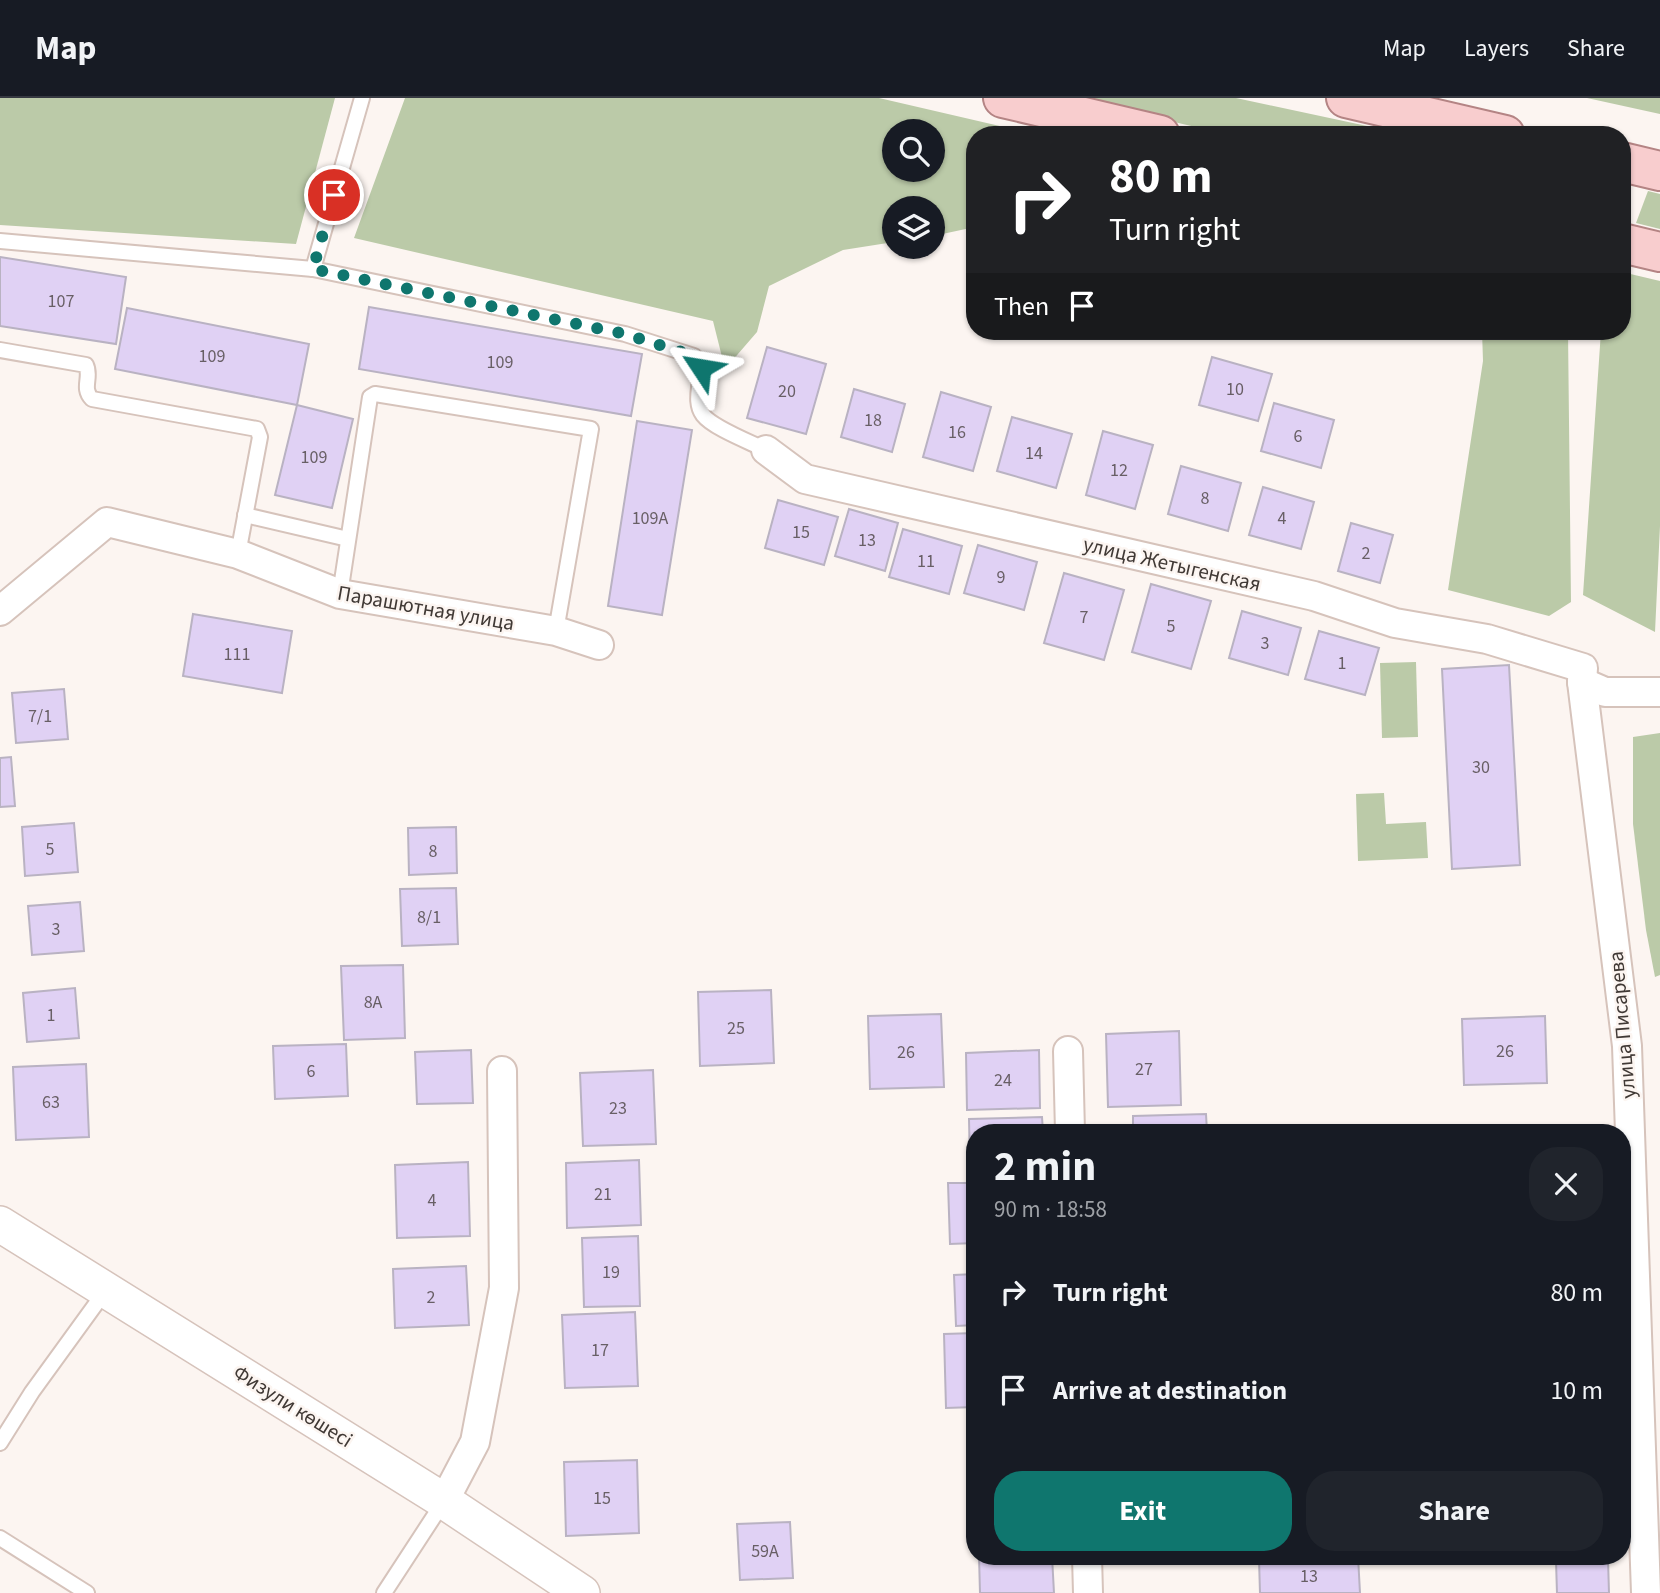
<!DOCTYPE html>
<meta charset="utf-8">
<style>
:root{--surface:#171b24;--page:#20242c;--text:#f1f3f6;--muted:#9ea1a6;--line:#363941;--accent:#0f766e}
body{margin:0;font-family:"Source Sans 3",sans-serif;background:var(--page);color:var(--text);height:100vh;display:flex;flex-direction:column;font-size:26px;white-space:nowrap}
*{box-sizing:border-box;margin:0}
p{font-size:23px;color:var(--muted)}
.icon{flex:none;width:38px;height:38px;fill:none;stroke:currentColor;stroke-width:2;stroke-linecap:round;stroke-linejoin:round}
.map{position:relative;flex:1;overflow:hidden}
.drawer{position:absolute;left:966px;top:1026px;width:665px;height:441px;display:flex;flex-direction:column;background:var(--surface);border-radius:28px;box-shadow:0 2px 5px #0004}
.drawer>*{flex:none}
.top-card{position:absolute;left:966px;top:28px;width:665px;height:214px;border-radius:28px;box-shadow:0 2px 5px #0004;background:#202124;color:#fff;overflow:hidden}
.fabs{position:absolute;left:882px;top:21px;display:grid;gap:14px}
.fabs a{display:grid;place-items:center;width:63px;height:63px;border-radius:50%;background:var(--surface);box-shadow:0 2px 5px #0004;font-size:35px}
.pin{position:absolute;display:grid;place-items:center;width:60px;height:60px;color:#fff;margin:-30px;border:4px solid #fff;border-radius:50%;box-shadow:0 2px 7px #0007}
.me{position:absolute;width:77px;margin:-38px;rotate:303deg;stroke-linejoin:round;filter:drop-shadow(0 0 5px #0008)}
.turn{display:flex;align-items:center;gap:24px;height:147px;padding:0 28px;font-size:32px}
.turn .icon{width:91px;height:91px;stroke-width:2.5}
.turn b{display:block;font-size:49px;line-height:60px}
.then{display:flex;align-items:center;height:66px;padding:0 28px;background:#0003;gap:14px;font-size:26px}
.round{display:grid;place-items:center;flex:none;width:74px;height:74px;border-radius:28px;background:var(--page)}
.headline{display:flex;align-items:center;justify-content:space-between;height:119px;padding:0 28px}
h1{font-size:42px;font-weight:700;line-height:52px}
.cta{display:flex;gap:14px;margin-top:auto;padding:14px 28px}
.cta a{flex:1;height:80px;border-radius:28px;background:var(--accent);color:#fff;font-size:28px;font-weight:700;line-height:80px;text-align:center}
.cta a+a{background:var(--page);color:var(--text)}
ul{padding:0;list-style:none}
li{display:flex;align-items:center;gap:21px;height:98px;padding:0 28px}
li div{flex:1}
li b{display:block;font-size:26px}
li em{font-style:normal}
header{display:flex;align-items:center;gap:42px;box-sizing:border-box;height:98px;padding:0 35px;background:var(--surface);border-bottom:2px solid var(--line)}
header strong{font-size:33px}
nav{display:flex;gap:38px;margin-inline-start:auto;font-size:24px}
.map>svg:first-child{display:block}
.green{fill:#bbcaa8;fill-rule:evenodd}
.building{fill:#e0d1f4;stroke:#b9b2c2;stroke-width:2}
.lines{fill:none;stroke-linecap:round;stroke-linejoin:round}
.service-casing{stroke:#d6c3bb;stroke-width:18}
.minor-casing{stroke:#d6c3bb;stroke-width:32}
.tertiary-casing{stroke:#d6c3bb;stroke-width:38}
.primary-casing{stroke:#b48484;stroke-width:42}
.service{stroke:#fff;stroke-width:14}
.minor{stroke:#fff;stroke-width:28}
.tertiary{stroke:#fff;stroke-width:35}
.primary{stroke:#f8cdce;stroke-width:38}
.route{stroke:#0f766e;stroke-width:12;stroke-dasharray:0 21.6}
.labels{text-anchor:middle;stroke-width:5;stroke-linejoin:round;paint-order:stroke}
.number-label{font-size:18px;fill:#685f65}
.street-label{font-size:21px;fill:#403935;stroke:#fcf5f1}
</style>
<header>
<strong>Map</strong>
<nav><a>Map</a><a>Layers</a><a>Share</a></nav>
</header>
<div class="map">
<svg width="1660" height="1495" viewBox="0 0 1660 1495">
<rect width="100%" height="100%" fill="#fcf5f1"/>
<g class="green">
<path d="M0,0H335L296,146L0,127Z"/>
<path d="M405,0H879L1039,37H975V129L933,138V110H894V144L843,152L769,188L757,234L725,271L713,223L354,140ZM894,33H933V72H894Z"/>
<path d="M1071,0H1236L1409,37H1230Z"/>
<path d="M1587,0H1660V16Z"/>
<path d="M1648,93L1660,96V131L1636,125Z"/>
<path d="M1622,174L1660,183V428L1655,534L1583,497L1601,233H1622Z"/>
<path d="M1482,233H1568L1571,504L1549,518L1448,492L1483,263Z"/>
<path d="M1416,564L1418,639L1382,640L1380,565Z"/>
<path d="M1660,635V877L1655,879L1646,832L1633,726V639Z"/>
<path d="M1384,695L1386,726L1426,724L1428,760L1358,763L1356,696Z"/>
</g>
<g class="building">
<path d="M0,159L126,179L116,246L0,228Z"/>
<path d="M369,209L642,256L631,318L359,271Z"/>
<path d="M127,210L309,246L297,307L115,271Z"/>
<path d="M767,249L826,266L806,336L747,320Z"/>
<path d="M1212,259L1272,276L1258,323L1199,307Z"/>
<path d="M854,291L905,306L892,354L841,339Z"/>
<path d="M941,294L991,309L973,373L923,359Z"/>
<path d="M1274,305L1334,322L1321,370L1261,353Z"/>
<path d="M297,307L353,321L332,410L275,397Z"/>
<path d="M1012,319L1072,336L1056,390L997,373Z"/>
<path d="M637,323L692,332L662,517L608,508Z"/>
<path d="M1103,333L1153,347L1135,411L1086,397Z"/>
<path d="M1181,368L1241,385L1228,433L1168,416Z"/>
<path d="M1263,389L1314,404L1301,451L1249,437Z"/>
<path d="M778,402L838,419L824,467L765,450Z"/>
<path d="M849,411L898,425L885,473L835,458Z"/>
<path d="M1351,425L1393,437L1380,485L1338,473Z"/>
<path d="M903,431L962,448L949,496L889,479Z"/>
<path d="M978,447L1037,464L1024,512L964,495Z"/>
<path d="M1064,475L1124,492L1104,562L1044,545Z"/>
<path d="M1151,486L1211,503L1191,571L1132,554Z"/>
<path d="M1242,513L1301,530L1288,577L1229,560Z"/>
<path d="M193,516L292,533L282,595L183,578Z"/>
<path d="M1319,533L1379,550L1365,597L1305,581Z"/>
<path d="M1509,567L1520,767L1452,771L1442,571Z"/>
<path d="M64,591L68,641L16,645L12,595Z"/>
<path d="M11,659L15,708L0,709V660Z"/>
<path d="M74,725L78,774L25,778L22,729Z"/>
<path d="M456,729L457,775L409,777L408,730Z"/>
<path d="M456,790L458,846L402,848L400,791Z"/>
<path d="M80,804L84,853L32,857L28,808Z"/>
<path d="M403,867L405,940L344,942L341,868Z"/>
<path d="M75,890L79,940L27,944L23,895Z"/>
<path d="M771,892L774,965L700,968L698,894Z"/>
<path d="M941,916L944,989L870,991L868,918Z"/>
<path d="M1545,918L1547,985L1464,987L1462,921Z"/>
<path d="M1179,933L1181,1007L1108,1009L1106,936Z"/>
<path d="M346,946L348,998L275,1001L273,948Z"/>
<path d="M471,952L473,1005L417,1006L415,954Z"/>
<path d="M1039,952L1040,1010L967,1012L966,955Z"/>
<path d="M86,966L89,1039L16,1042L13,969Z"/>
<path d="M653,972L656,1046L583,1048L580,975Z"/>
<path d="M1206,1016L1207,1034H1133V1018Z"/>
<path d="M1042,1019L1043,1034H975V1068H970L969,1021Z"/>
<path d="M639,1062L641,1127L567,1130L566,1065Z"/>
<path d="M468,1064L470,1138L397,1140L395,1067Z"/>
<path d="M948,1085H975V1145L950,1146Z"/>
<path d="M638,1138L640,1208L584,1209L582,1140Z"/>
<path d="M466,1168L469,1227L395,1230L393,1171Z"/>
<path d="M975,1176V1227L956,1228L954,1177Z"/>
<path d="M635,1214L638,1288L565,1290L562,1217Z"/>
<path d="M975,1235V1309L946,1310L944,1236Z"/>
<path d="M971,1325H975V1398H973Z"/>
<path d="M637,1362L639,1435L566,1438L564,1364Z"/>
<path d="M790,1424L793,1480L740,1482L737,1426Z"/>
<path d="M979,1458H1052L1054,1495H980Z"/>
<path d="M1150,1458H1223L1224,1461L1151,1463Z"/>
<path d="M1358,1458L1360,1495H1260L1259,1461Z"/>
<path d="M1608,1461L1609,1495H1557L1556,1463Z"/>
</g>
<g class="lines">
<g class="service-casing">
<g id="service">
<path d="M0,143L313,171L625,236L694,258C709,275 690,299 703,317C713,330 750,344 766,352"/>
<path d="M313,171L362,0"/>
<path d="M0,252L86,267C92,279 81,290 92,301L257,331L260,339L238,456"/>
<path d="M245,417L348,441"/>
<path d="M340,496L370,299L375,296L591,331L556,533"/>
<path d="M0,1345L32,1294L106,1192"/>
<path d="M0,1440L87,1495"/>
<path d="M384,1495L444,1403"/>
</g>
</g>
<g class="minor-casing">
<g id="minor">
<path d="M766,352L805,381L1314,498L1395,525L1487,541L1583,570L1582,584L1627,948L1646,1495"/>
<path d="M0,513L107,424L238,456L340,496L556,533L599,547"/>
<path d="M1582,584L1605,594H1660"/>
<path d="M1068,953L1070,1034"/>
<path d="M444,1403L475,1344L504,1190L502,973"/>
<path d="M1087,1458L1088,1495"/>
</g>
</g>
<g class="tertiary-casing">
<path id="tertiary" d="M0,1126L444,1403L582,1495"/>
</g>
<g class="primary-casing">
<g id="primary">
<path d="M1003,0L1160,37"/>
<path d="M1346,0L1505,37"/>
<path d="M1622,64L1660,73"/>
<path d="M1622,145L1660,154"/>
</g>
</g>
<use href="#service" class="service"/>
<use href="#minor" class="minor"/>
<use href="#tertiary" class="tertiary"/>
<use href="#primary" class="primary"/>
</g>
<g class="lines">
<path class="route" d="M334,97L313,171L625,236L694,258L701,270"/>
</g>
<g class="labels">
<g class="number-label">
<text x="61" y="209">107</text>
<text x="212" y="264">109</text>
<text x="500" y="270">109</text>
<text x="1235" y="297">10</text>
<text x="787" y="299">20</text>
<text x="873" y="328">18</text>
<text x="957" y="340">16</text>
<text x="1298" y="344">6</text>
<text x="1034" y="361">14</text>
<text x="314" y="365">109</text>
<text x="1119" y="378">12</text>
<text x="1205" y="406">8</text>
<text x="650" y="426">109А</text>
<text x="1282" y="426">4</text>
<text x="801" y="440">15</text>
<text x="867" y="448">13</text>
<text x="1366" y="461">2</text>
<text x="926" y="469">11</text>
<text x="1001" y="485">9</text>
<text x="1084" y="525">7</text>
<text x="1171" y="534">5</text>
<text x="1265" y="551">3</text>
<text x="237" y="562">111</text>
<text x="1342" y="571">1</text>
<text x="40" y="624">7/1</text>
<text x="1481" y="675">30</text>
<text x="50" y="757">5</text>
<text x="433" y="759">8</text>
<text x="429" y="825">8/1</text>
<text x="56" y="837">3</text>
<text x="373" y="910">8А</text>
<text x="51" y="923">1</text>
<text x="736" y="936">25</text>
<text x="1505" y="959">26</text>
<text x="906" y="960">26</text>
<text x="1144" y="977">27</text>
<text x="311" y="979">6</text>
<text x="1003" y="988">24</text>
<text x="51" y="1010">63</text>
<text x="618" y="1016">23</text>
<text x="603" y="1102">21</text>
<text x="432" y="1108">4</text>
<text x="611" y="1180">19</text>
<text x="431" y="1205">2</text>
<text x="600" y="1258">17</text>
<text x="602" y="1406">15</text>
<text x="765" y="1459">59А</text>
<text x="1309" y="1484">13</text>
</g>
<g class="street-label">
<text transform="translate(1172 466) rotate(13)" y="7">улица Жетыгенская</text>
<text transform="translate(426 510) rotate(10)" y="7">Парашютная улица</text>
<text transform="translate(1622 927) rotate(-95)" y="7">улица Писарева</text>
<text transform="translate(293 1308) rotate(32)" y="7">Физули көшесі</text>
</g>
</g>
</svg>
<div class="fabs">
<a><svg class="icon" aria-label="search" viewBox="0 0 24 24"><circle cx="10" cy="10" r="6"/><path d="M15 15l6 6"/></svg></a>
<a><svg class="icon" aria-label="layers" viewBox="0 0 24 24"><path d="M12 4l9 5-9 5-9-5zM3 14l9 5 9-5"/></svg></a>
</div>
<div class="pin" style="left:334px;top:97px;background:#d93025"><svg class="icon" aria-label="arrive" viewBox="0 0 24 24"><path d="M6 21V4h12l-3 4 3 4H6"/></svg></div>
<svg class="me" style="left:701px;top:270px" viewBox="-20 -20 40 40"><path d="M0-17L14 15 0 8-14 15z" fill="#0f766e" stroke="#fff" stroke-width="4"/></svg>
<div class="top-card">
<div class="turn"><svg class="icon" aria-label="right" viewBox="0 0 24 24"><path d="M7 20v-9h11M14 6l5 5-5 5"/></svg><div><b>80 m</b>Turn right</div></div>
<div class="then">Then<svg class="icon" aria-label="arrive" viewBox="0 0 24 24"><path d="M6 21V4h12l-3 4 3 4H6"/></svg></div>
</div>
<section class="drawer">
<div class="headline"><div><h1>2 min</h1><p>90 m · 18:58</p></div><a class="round"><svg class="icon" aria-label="close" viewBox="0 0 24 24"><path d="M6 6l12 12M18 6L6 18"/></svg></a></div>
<ul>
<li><svg class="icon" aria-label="right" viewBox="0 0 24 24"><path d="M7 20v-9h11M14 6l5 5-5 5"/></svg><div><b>Turn right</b></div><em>80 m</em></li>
<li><svg class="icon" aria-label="arrive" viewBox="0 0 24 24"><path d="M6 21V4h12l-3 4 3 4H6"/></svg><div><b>Arrive at destination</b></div><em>10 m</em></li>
</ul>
<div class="cta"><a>Exit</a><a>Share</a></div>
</section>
</div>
